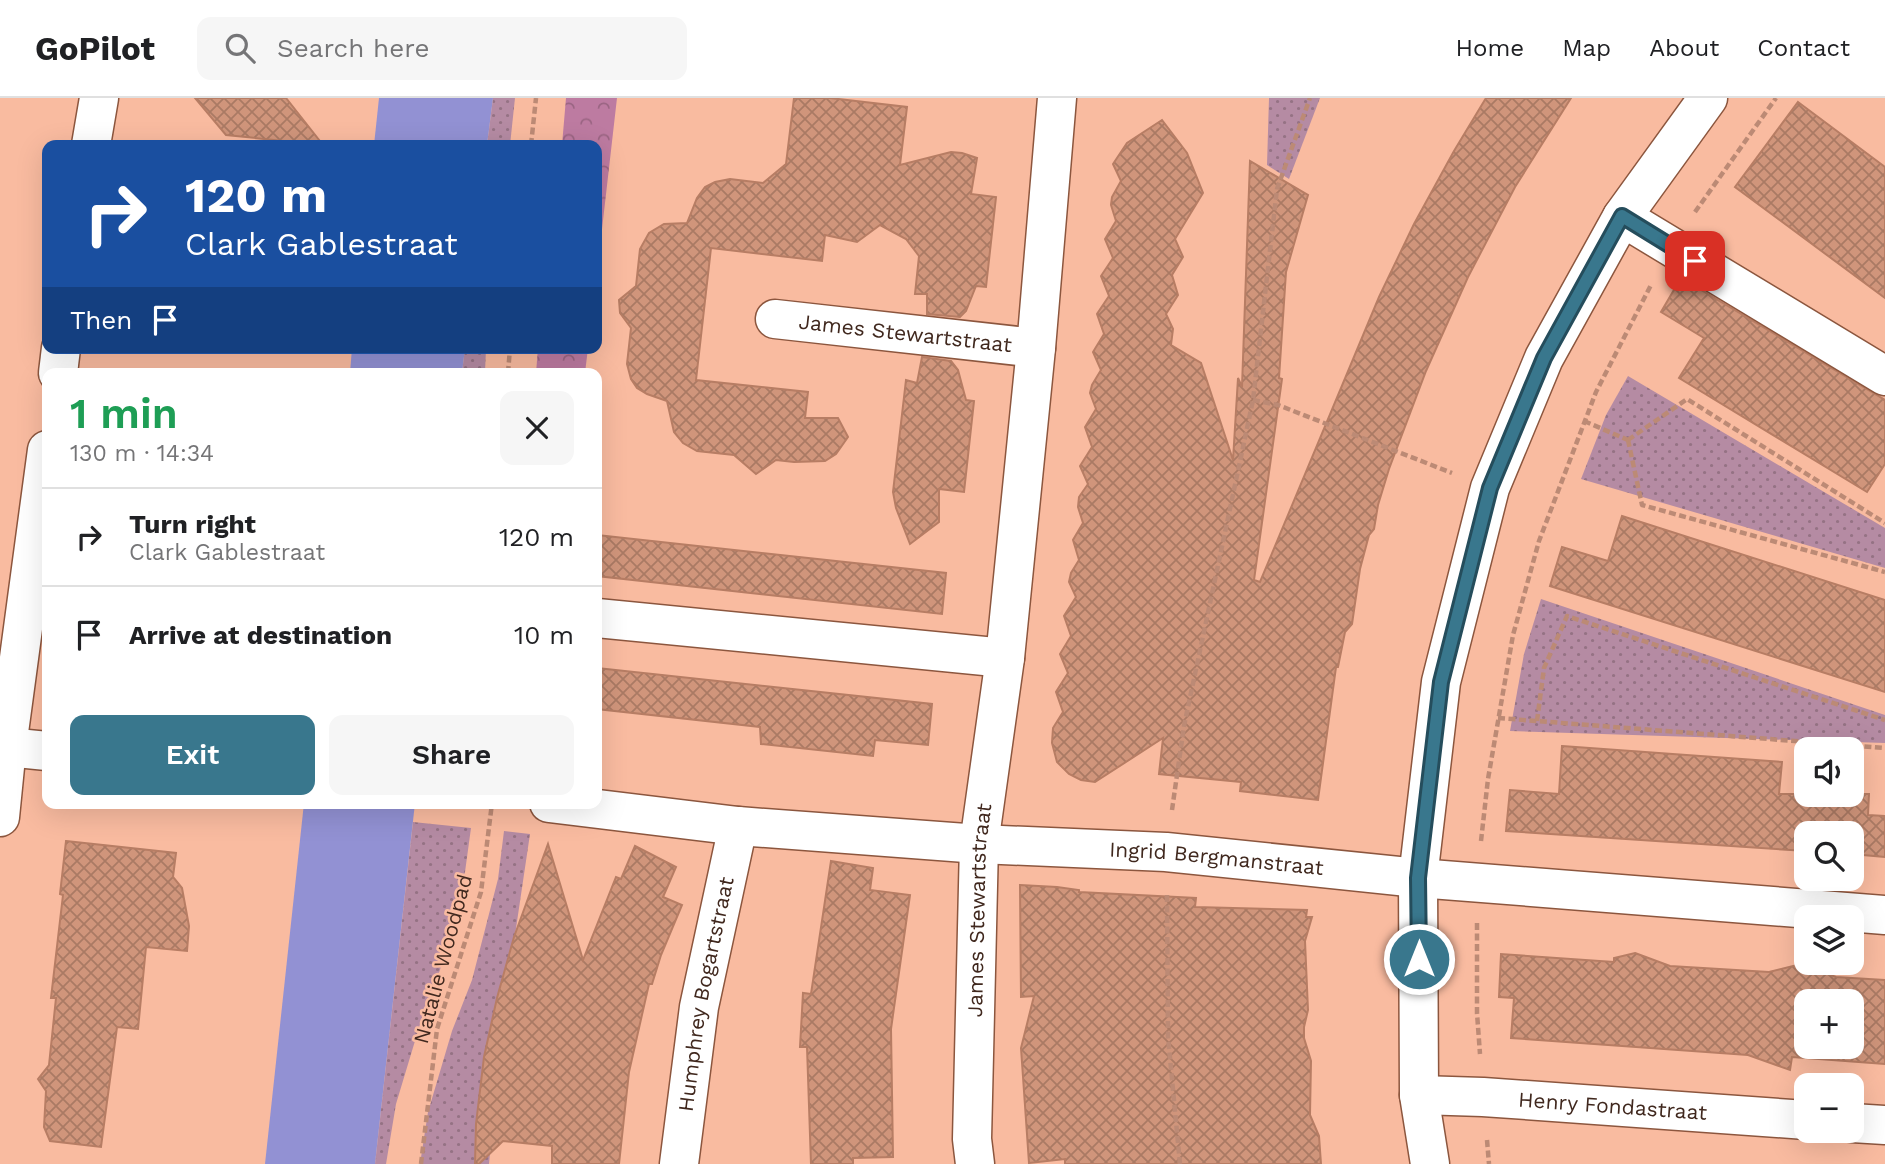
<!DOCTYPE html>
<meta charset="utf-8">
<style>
:root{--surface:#fff;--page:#f6f6f6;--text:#202124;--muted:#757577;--line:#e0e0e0;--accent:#39778d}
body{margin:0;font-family:"Work Sans",sans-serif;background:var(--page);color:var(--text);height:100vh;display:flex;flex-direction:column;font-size:26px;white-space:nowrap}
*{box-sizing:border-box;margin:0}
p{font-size:23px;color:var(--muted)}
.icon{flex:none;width:38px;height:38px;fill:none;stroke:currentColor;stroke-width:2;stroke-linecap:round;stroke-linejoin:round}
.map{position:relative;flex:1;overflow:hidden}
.side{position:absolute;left:42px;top:270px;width:560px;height:441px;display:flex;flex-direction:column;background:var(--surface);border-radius:14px;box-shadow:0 7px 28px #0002}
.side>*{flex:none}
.banner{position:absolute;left:42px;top:42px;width:560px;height:214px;border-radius:14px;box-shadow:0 7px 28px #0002;background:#1a4fa0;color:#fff;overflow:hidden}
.buttons{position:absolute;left:1794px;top:639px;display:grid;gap:14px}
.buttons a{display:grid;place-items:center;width:70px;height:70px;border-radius:14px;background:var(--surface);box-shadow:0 7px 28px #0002;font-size:35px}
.pin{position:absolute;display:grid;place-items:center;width:60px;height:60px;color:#fff;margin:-30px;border-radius:14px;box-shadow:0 4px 10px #0006}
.me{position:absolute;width:77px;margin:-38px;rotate:0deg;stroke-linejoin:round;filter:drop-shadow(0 0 5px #0008)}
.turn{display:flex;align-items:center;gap:24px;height:147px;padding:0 28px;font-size:32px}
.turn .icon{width:91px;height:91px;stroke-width:2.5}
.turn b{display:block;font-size:49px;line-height:60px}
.then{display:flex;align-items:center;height:66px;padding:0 28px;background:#0003;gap:14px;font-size:26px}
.round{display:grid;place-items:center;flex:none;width:74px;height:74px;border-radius:14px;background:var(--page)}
.summary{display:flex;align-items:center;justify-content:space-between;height:119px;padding:0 28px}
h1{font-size:42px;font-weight:600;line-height:52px;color:#1e9e55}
.primary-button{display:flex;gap:14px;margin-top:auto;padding:14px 28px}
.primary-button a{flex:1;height:80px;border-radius:14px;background:var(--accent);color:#fff;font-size:28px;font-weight:600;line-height:80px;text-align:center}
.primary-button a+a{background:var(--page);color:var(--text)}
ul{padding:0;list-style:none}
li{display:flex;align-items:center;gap:21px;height:98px;padding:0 28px;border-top:2px solid var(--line)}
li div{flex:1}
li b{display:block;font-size:26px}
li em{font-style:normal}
header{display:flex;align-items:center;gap:42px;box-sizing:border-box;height:98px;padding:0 35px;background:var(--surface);border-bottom:2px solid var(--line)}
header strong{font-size:33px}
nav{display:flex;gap:38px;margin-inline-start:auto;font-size:24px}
.search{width:490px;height:63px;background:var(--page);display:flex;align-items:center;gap:18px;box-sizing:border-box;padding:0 24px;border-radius:14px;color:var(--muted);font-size:26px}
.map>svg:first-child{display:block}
.green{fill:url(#green-dots)}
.forest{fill:url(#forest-crowns)}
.water{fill:#9291d3}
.building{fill:url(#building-cross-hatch);stroke:#b77d64;stroke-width:2;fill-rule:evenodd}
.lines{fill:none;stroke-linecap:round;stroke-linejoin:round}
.street-casing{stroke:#8c563e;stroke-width:41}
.path{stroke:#bc8a75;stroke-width:4.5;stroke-dasharray:7 3.5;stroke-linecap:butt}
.street{stroke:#fff;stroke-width:38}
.route-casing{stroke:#254d5c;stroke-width:18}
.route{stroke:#39778d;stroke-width:12}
.labels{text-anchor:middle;stroke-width:5;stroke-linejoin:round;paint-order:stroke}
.street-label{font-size:21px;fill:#40281e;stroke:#f9bba0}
</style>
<header>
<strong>GoPilot</strong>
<div class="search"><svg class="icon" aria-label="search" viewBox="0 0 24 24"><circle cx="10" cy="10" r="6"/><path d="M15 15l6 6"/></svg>Search here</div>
<nav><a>Home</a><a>Map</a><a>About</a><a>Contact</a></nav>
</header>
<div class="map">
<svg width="1885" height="1066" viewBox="0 0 1885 1066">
<defs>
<pattern id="green-dots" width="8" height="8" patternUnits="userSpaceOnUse" patternTransform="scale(1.75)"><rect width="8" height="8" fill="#b58ba3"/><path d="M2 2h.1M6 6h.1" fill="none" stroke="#957284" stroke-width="1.8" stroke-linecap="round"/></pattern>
<pattern id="forest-crowns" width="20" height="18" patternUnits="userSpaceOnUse" patternTransform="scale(1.75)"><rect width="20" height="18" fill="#bd7ba1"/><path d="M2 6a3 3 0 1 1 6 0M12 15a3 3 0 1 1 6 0" fill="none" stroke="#9b6583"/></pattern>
<pattern id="building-cross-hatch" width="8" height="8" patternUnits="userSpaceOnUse" patternTransform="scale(1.75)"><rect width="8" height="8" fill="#d0957b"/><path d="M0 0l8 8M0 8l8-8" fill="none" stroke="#aa7a64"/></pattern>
</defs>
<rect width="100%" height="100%" fill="#f9bba0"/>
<g class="green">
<path d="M493,0H515L510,47H487Z"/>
<path d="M1269,0H1320L1289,81L1267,67Z"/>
<path d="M465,250H486L485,275H462Z"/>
<path d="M1628,278L1885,430V470L1581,381L1606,317Z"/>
<path d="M1541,501L1885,617V645L1510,633L1524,556Z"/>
<path d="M413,724L471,730L465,774L440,872L421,923L396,1006L386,1066H375Z"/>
<path d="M504,733L530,736L503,918L489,1066H420L428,1014L452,933L472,882L498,781Z"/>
</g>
<g class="forest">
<path d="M566,0H617L597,175V47H562Z"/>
<path d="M538,250H588L585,275H536Z"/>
</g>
<g class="water">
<path d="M379,0H493L487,47H374Z"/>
<path d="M352,250H465L462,275H350Z"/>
<path d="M304,705H415L375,1066H265Z"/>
</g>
<g class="building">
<path d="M195,0H286L323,47L226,37Z"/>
<path d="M794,0H830L907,9L900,67L951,54L962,55L977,60L971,96L996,99L986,189L976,188L966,213L960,219L927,216V196H915L919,158L906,141L880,127L857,144L825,137L822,163L711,150L696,282L808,294L805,320H838L848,339L836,356L825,363L794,364L776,362L756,376L734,357L697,353L683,345L674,334L667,303L647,296L637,290L631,281L627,266L631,230L620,215L619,202L636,188L640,151L649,135L664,126L687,125L697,100L705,89L715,84L730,81L763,85L786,66Z"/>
<path d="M1486,0H1571L1515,89L1468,179L1426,273L1389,371L1378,407L1374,431L1369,437L1360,471L1352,526L1345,534L1338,569H1336L1318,702L1240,693L1241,684L1159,676L1163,640L1095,684L1081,682L1069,676L1057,664L1052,645L1053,630L1063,614L1056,594L1068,575L1060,556L1071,538L1064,518L1076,499L1069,484L1071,475L1079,462L1073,442L1083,425L1078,409L1079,399L1088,386L1080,368L1092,349L1085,329L1096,311L1090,295L1092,287L1101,272L1093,254L1104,236L1097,216L1109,198L1101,178L1113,160L1105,141L1116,123L1111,107L1112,99L1121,83L1113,66L1127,45L1162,22L1187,55L1203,95L1175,141L1183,159L1172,177L1178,197L1166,216L1173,231L1171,247L1201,265L1233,362L1238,280L1242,289L1250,63L1308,97L1286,174L1279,280L1282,281L1254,482L1260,484L1379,199L1414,126L1454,53Z"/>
<path d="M1798,4L1885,69V200L1735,89Z"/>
<path d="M1681,180L1885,302V366L1867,394L1679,280L1704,240L1661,214Z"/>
<path d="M922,259L951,263L958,272L966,302L974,303L964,394L939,391V424L910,446L896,410L893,394L906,282L917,285Z"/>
<path d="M1622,418L1885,502V594L1550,488L1562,449L1608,463Z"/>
<path d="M597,437L946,475L942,516L597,478Z"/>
<path d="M597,570L932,606L928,647L875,642L873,658L761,646L760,629L597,611Z"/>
<path d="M1562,648L1782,664L1779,696H1869L1868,717L1885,718V759L1852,756V735H1806V753L1506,733L1510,692L1559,696Z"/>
<path d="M66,743L176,755L173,779L182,790L189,828L187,853L146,849L138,931L117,929L101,1049L50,1043L44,1029L46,993L38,981L49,967L56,900H51L63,797L60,796Z"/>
<path d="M548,746L583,862L616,779L621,781L635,748L676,769L663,799L682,807L661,857L652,886H649L629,974L619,1066H552V1048L503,1043L479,1066H475L476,1026L484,959L497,900L514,839Z"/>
<path d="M831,763L873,770L870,792L910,797L891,931L893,1059L853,1060V1066H811L807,949H800L803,895L811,896Z"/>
<path d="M1020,787L1057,789L1079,792V794L1196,800L1195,809L1307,812L1306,819H1312L1305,843L1308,912L1304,929V940L1311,963L1310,1017L1319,1038L1321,1066H1065V1061L1029,1065L1021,950L1034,898L1021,899Z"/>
<path d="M1635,855L1670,868L1769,874L1801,866L1836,879L1885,882V966L1792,959L1790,972L1748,957L1511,940L1514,900L1499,899L1501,856L1614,864V860ZM1806,903H1852V948H1806Z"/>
</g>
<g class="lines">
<g class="street-casing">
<g id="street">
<path d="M91,47L99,0"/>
<path d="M1622,119L1885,278"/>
<path id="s1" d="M775,221L1036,250"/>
<path d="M58,275L61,250"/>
<path d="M597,520L1005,560"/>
<path d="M7,649L47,653"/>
<path id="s2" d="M549,705L738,728L979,746L1166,754L1418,780L1885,817"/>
<path d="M0,719L7,649L47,352"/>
<path id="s3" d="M1419,997L1483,999L1806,1022"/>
<path d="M1852,1025L1885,1027"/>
<path id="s4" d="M679,1066L699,909L738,728"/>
<path id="s5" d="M975,1066L972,1041L979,746L1005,560L1036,250L1057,0"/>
<path d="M1430,1066L1419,997L1418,780L1441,584L1490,390L1544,260L1622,119L1708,0"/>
</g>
</g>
<g class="path">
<path d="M531,47L536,0"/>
<path d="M1695,114L1776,0"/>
<path d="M508,275L510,250"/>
<path d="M1253,302L1278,307L1452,375"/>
<path d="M1584,323L1628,342"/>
<path d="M1628,342L1642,407L1885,474"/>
<path d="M1628,342L1687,301L1885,425"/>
<path d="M1498,620L1885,650"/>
<path d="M1537,623L1544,570L1567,518L1885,622"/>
<path d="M1172,712L1184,628L1253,302L1277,91L1310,0"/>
<path d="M1481,743L1488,681L1513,537L1539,443L1596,294L1651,187"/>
<path d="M1167,797L1168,939L1180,1066"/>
<path d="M1477,825V915L1480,956"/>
<path d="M1487,1042L1489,1066"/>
<path d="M421,1066L437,931L481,794L492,705"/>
</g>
<use href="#street" class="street"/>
</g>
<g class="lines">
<g class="route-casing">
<path id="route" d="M1419,861L1418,780L1441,584L1490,390L1544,260L1622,118L1695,163"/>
</g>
<use href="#route" class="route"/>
</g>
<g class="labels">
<g class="street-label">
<text dy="7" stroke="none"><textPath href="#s1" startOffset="131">James Stewartstraat</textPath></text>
<text dy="7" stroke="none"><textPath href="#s2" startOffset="670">Ingrid Bergmanstraat</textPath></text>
<text dy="7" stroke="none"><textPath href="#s5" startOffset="254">James Stewartstraat</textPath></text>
<text transform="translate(443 861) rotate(-75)" y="7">Natalie Woodpad</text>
<text dy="7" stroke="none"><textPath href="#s4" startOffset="172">Humphrey Bogartstraat</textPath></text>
<text dy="7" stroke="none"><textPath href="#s3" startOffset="194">Henry Fondastraat</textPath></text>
</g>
</g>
</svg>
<div class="buttons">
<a><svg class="icon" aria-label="sound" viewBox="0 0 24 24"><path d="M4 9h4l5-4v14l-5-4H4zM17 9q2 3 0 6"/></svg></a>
<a><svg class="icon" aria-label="search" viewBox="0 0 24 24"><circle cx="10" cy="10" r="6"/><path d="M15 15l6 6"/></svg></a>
<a><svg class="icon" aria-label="layers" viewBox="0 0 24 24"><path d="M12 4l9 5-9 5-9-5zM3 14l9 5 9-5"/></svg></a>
<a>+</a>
<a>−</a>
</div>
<div class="pin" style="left:1695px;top:163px;background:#d93025"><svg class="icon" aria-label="arrive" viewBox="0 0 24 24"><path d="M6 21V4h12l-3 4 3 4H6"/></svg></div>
<svg class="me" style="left:1419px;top:861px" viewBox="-20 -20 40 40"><circle r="17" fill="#39778d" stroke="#fff" stroke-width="3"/><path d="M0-11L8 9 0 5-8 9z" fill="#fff"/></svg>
<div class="banner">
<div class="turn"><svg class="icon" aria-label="right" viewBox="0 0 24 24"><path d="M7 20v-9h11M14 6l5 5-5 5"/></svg><div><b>120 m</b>Clark Gablestraat</div></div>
<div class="then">Then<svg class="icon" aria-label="arrive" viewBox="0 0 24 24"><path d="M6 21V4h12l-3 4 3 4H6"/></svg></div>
</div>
<section class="side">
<div class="summary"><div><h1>1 min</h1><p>130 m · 14:34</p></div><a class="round"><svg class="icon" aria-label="close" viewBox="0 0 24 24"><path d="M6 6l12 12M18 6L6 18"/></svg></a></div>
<ul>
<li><svg class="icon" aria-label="right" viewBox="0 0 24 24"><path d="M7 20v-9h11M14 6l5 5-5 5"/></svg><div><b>Turn right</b><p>Clark Gablestraat</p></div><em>120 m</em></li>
<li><svg class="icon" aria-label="arrive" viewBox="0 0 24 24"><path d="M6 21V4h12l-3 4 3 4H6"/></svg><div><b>Arrive at destination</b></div><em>10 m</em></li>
</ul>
<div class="primary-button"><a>Exit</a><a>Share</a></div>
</section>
</div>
